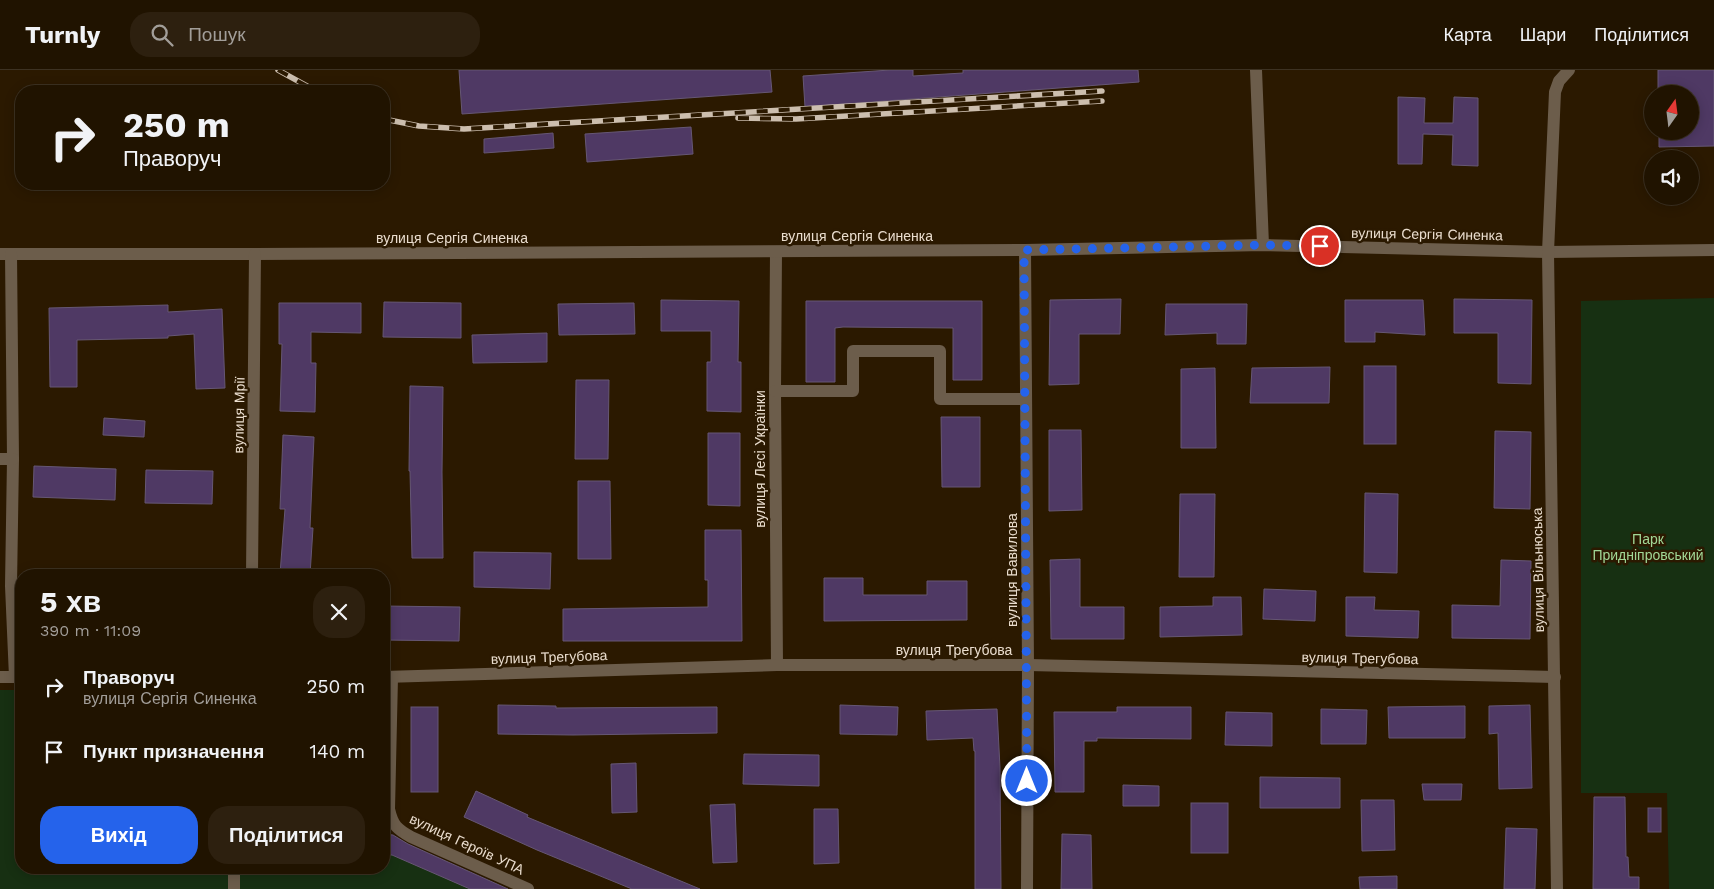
<!DOCTYPE html>
<html lang="uk">
<meta charset="utf-8">
<style>
:root{--surface:#201300;--page:#2d200f;--text:#f1f3f6;--muted:#a29e99;--line:#3d3222;--accent:#2563eb}
body{margin:0;font-family:"Work Sans",sans-serif;background:var(--page);color:var(--text);height:100vh;display:flex;flex-direction:column;font-size:19px;white-space:nowrap}
*{box-sizing:border-box;margin:0}
p{font-size:16px;color:var(--muted)}
.icon{flex:none;width:28px;height:28px;fill:none;stroke:currentColor;stroke-width:2;stroke-linecap:round;stroke-linejoin:round}
.map{position:relative;flex:1;overflow:hidden}
.details{position:absolute;left:15px;top:499px;width:375px;height:305px;display:flex;flex-direction:column;background:var(--surface);border-radius:20px;box-shadow:0 2px 12px #0003,0 0 0 1px var(--line)}
.details>*{flex:none}
.banner{position:absolute;left:15px;top:15px;width:375px;height:105px;border-radius:20px;box-shadow:0 2px 12px #0003,0 0 0 1px var(--line);background:#201300;color:var(--text);overflow:hidden}
.needle{width:32px;rotate:14deg}
.controls{position:absolute;left:1644px;top:15px;display:grid;gap:10px}
.controls a{display:grid;place-items:center;width:55px;height:55px;border-radius:50%;background:var(--surface);box-shadow:0 2px 12px #0003,0 0 0 1px var(--line);font-size:25px}
.pin{position:absolute;display:grid;place-items:center;width:42px;height:42px;color:#fff;margin:-21px;border:2px solid #fff;border-radius:50%;box-shadow:0 1px 5px #0007}
.me{position:absolute;width:55px;margin:-28px;rotate:0deg;stroke-linejoin:round;filter:drop-shadow(0 0 4px #0008)}
.turn{display:flex;align-items:center;gap:18px;height:105px;padding:0 25px;font-size:22px}
.turn .icon{width:65px;height:65px;stroke-width:2.5}
.turn b{display:block;font-size:35px;line-height:42px}
.round{display:grid;place-items:center;flex:none;width:52px;height:52px;border-radius:20px;background:var(--page)}
.head{display:flex;align-items:center;justify-content:space-between;height:85px;padding:0 25px}
h1{font-size:30px;font-weight:700;line-height:38px}
.button{display:flex;gap:10px;margin-top:auto;padding:10px 25px}
.button a{flex:1;height:58px;border-radius:20px;background:var(--accent);color:#fff;font-size:20px;font-weight:700;line-height:58px;text-align:center}
.button a+a{background:var(--page);color:var(--text)}
ul{padding:0;list-style:none}
li{display:flex;align-items:center;gap:15px;height:65px;padding:0 25px}
li div{flex:1}
li b{display:block;font-size:19px}
li em{font-style:normal}
header{display:flex;align-items:center;gap:30px;box-sizing:border-box;height:70px;padding:0 25px;background:var(--surface);border-bottom:1px solid var(--line)}
header strong{font-size:24px}
nav{display:flex;gap:28px;margin-inline-start:auto;font-size:18px}
.search{width:350px;height:45px;background:var(--page);display:flex;align-items:center;gap:12px;box-sizing:border-box;padding:0 18px;border-radius:20px;color:var(--muted);font-size:19px}
.map>svg:first-child{display:block}
.green{fill:#173012}
.building{fill:#4f3964;stroke:#665774}
.lines{fill:none;stroke-linecap:round;stroke-linejoin:round}
.minor{stroke:#6c5d4b;stroke-width:12}
.rail-casing{stroke:#ccbeae;stroke-width:5.5}
.rail{stroke:#2b1900;stroke-width:4;stroke-dasharray:11;stroke-linecap:butt}
.route{stroke:#2563eb;stroke-width:9;stroke-dasharray:0 16.2}
.labels{text-anchor:middle;stroke-width:5;stroke-linejoin:round;paint-order:stroke}
.street-label{font-size:14px;fill:#eaddce;stroke:#2b1900}
.park-label{font-size:14px;fill:#a1d796;stroke:#2b1900}
</style>
<header>
<strong>Turnly</strong>
<div class="search"><svg class="icon" aria-label="search" viewBox="0 0 24 24"><circle cx="10" cy="10" r="6"/><path d="M15 15l6 6"/></svg>Пошук</div>
<nav><a>Карта</a><a>Шари</a><a>Поділитися</a></nav>
</header>
<div class="map">
<svg width="1714" height="819" viewBox="0 0 1714 819">
<rect width="100%" height="100%" fill="#2b1900"/>
<g class="green">
<path d="M1714,228V819H1669L1667,723H1581V231Z"/>
<path d="M0,620H21V798H384V785H392L471,819H0Z"/>
</g>
<g class="building">
<path d="M459,0H770L772,22L462,44Z"/>
<path d="M890,0H913V6L963,3V0H1138L1139,12L805,37L803,6Z"/>
<path d="M1658,0H1714V76L1659,77V61H1690V24H1658Z"/>
<path d="M1398,27L1425,28L1424,53H1453L1454,27L1478,28V96L1452,95L1453,65L1423,64L1422,94H1398Z"/>
<path d="M691,57L693,84L587,92L585,64Z"/>
<path d="M553,63L554,78L484,83V69Z"/>
<path d="M1121,229L1120,264H1079V314L1049,315L1050,230Z"/>
<path d="M1454,229L1532,230L1531,314L1498,313V263H1454Z"/>
<path d="M661,230L739,231L738,292H741V342L707,341V292H711V261H661Z"/>
<path d="M1345,230H1423L1425,265L1375,262V272H1345Z"/>
<path d="M806,231H982V310H953V258L843,257L835,258V312H806Z"/>
<path d="M384,232L461,233V268L383,267Z"/>
<path d="M279,233H361V263L311,262V293H316L315,342L280,341L282,274H279Z"/>
<path d="M634,233L635,264L559,265L558,234Z"/>
<path d="M1166,234H1247L1246,274H1217V263L1165,265Z"/>
<path d="M168,235V242L222,239L225,318L196,319L194,264L168,266V268L77,270V317H50L49,238Z"/>
<path d="M547,263V292L473,293L472,265Z"/>
<rect x="1364" y="296" width="32" height="78"/>
<path d="M1330,297L1329,333H1250L1252,298Z"/>
<path d="M1215,298L1216,378H1181V299Z"/>
<path d="M576,310H609L608,389H575Z"/>
<path d="M410,316L443,317L442,402L443,488H412L410,401H409Z"/>
<path d="M941,347H980V417H942Z"/>
<path d="M104,348L145,351L144,367L103,365Z"/>
<path d="M1049,360H1081L1082,440L1049,441Z"/>
<path d="M1495,361L1531,362L1530,439L1494,438Z"/>
<path d="M708,363H740V436L708,435Z"/>
<path d="M283,365L314,367L310,458H313L310,505L280,504L285,439H280Z"/>
<path d="M34,396L116,399L115,430L33,427Z"/>
<path d="M146,400L213,401L212,434L145,433Z"/>
<path d="M578,411H610L611,489H578Z"/>
<path d="M1365,423L1398,424L1397,503L1364,502Z"/>
<path d="M1180,424H1215L1214,507H1179Z"/>
<path d="M705,460H741L742,571H563V539L708,537V510H705Z"/>
<path d="M474,482L551,483L550,519L474,517Z"/>
<path d="M1080,489V537H1124V569H1051L1050,490Z"/>
<path d="M1501,490L1531,491L1530,569L1452,568V535L1500,536Z"/>
<path d="M824,508H863V525H927V511H967V550L824,551Z"/>
<path d="M1264,519L1316,521L1315,551L1263,549Z"/>
<path d="M1213,527H1241L1242,565L1160,567V537L1213,536Z"/>
<path d="M1346,527H1375L1374,540L1419,541L1418,568L1346,566Z"/>
<path d="M384,536L460,537L459,571L384,570Z"/>
<path d="M498,635L556,636V638L717,637V663L573,665L498,664Z"/>
<path d="M840,635L898,637L897,665L840,664Z"/>
<path d="M1530,635L1532,718L1499,719L1498,663L1489,664V636Z"/>
<path d="M1465,636V668H1389L1388,637Z"/>
<rect x="411" y="637" width="27" height="85"/>
<path d="M1117,637H1191V669L1097,668V671H1084V722H1055L1054,642H1117Z"/>
<path d="M997,639L1000,698L1001,819H975V681H974L973,668L927,670L926,641Z"/>
<path d="M1321,639L1367,640L1366,674H1321Z"/>
<path d="M1226,642L1272,643V676L1225,675Z"/>
<path d="M744,684L819,685V716L743,714Z"/>
<path d="M636,693L637,742L612,743L611,694Z"/>
<path d="M1260,707L1340,708V738H1260Z"/>
<path d="M1422,714H1462L1461,730H1424Z"/>
<path d="M1123,715L1159,716V736H1123Z"/>
<path d="M476,721L528,745L527,747L700,819H632L537,780L464,747Z"/>
<path d="M1594,727H1625L1626,787H1628L1629,807H1639V819H1593Z"/>
<path d="M1361,730H1394L1395,780L1362,781Z"/>
<rect x="1191" y="733" width="37" height="50"/>
<path d="M735,734L737,792L713,793L710,735Z"/>
<rect x="1648" y="738" width="13" height="24"/>
<path d="M814,739H838L839,793L814,794Z"/>
<path d="M1506,758L1537,759L1535,819H1504Z"/>
<path d="M384,764L393,765L408,774L508,819H470L392,785H384Z"/>
<path d="M1062,764L1091,765L1092,819H1061Z"/>
<path d="M1397,806V819H1360L1359,807Z"/>
</g>
<g class="lines">
<g class="minor">
<path d="M1256,0L1263,175"/>
<path d="M1025,180L1028,595L1027,819"/>
<path d="M776,182L775,321L777,595"/>
<path d="M0,184H255L1025,180L1263,175L1548,182L1714,180"/>
<path d="M11,184L13,389L11,516L15,607"/>
<path d="M775,321H853V281H940V329H1026"/>
<path d="M0,389H13"/>
<path d="M252,505L255,184"/>
<path d="M0,607H21"/>
<path d="M384,607L777,595H1028L1555,607"/>
<path d="M392,607L389,739C393,756 397,759 411,767L528,819"/>
<path d="M234,819V798"/>
<path d="M1557,819L1548,182L1555,22L1559,11L1569,0"/>
</g>
<g class="rail-casing">
<g id="rail">
<path d="M278,0L316,21"/>
<path d="M738,48L796,49L1102,31"/>
<path d="M384,49L419,56L464,59L1102,21"/>
</g>
</g>
<use href="#rail" class="rail"/>
</g>
<g class="lines">
<path class="route" d="M1027,711L1024,180L1263,175L1320,176"/>
</g>
<g class="labels">
<g class="street-label">
<text transform="translate(1427 164) rotate(1)" y="5">вулиця Сергія Синенка</text>
<text x="857" y="171">вулиця Сергія Синенка</text>
<text x="452" y="173">вулиця Сергія Синенка</text>
<text transform="translate(239 345) rotate(-89)" y="5">вулиця Мрії</text>
<text transform="translate(760 389) rotate(-90)" y="5">вулиця Лесі Українки</text>
<text transform="translate(1012 500) rotate(-90)" y="5">вулиця Вавилова</text>
<text transform="translate(1538 500) rotate(-91)" y="5">вулиця Вільнюська</text>
<text x="954" y="585">вулиця Трегубова</text>
<text transform="translate(549 587) rotate(-2)" y="5">вулиця Трегубова</text>
<text transform="translate(1360 588) rotate(1)" y="5">вулиця Трегубова</text>
<text transform="translate(467 774) rotate(25)" y="5">вулиця Героїв УПА</text>
</g>
<g class="park-label">
<text x="1648" y="474">Парк<tspan x="1648" dy="16">Придніпровський</tspan></text>
</g>
</g>
</svg>
<div class="controls">
<a><svg class="needle" viewBox="-14 -14 28 28"><path d="M0-13l5 13h-10z" fill="#e53935"/><path d="M0 13l5-13h-10z" fill="#a29e99"/></svg></a>
<a><svg class="icon" aria-label="sound" viewBox="0 0 24 24"><path d="M4 9h4l5-4v14l-5-4H4zM17 9q2 3 0 6"/></svg></a>
</div>
<div class="pin" style="left:1320px;top:176px;background:#d93025"><svg class="icon" aria-label="arrive" viewBox="0 0 24 24"><path d="M6 21V4h12l-3 4 3 4H6"/></svg></div>
<svg class="me" style="left:1027px;top:711px" viewBox="-20 -20 40 40"><circle r="17" fill="#2563eb" stroke="#fff" stroke-width="3"/><path d="M0-11L8 9 0 5-8 9z" fill="#fff"/></svg>
<div class="banner">
<div class="turn"><svg class="icon" aria-label="right" viewBox="0 0 24 24"><path d="M7 20v-9h11M14 6l5 5-5 5"/></svg><div><b>250 m</b>Праворуч</div></div>
</div>
<section class="details">
<div class="head"><div><h1>5 хв</h1><p>390 m · 11:09</p></div><a class="round"><svg class="icon" aria-label="close" viewBox="0 0 24 24"><path d="M6 6l12 12M18 6L6 18"/></svg></a></div>
<ul>
<li><svg class="icon" aria-label="right" viewBox="0 0 24 24"><path d="M7 20v-9h11M14 6l5 5-5 5"/></svg><div><b>Праворуч</b><p>вулиця Сергія Синенка</p></div><em>250 m</em></li>
<li><svg class="icon" aria-label="arrive" viewBox="0 0 24 24"><path d="M6 21V4h12l-3 4 3 4H6"/></svg><div><b>Пункт призначення</b></div><em>140 m</em></li>
</ul>
<div class="button"><a>Вихід</a><a>Поділитися</a></div>
</section>
</div>
